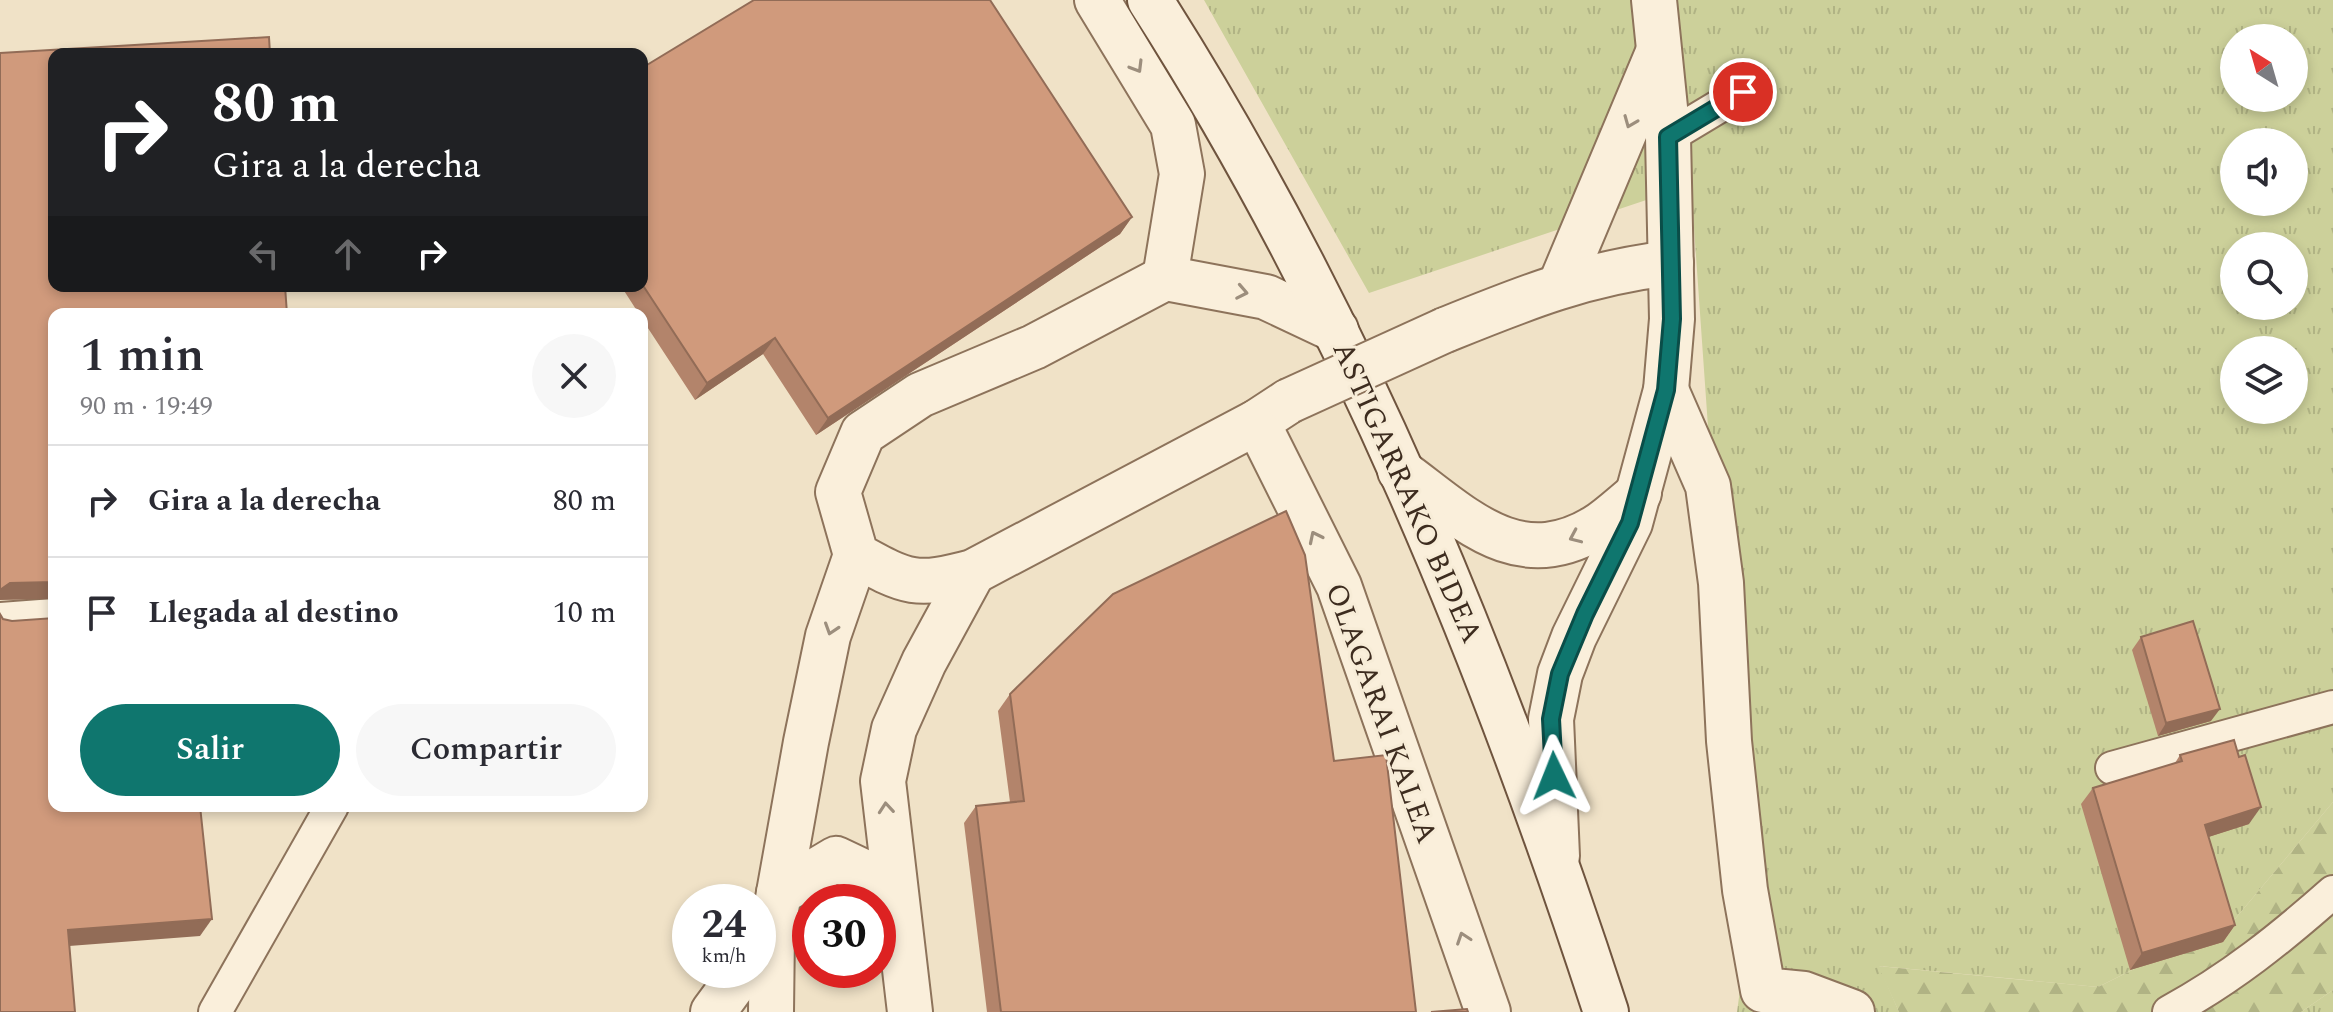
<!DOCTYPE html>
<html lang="es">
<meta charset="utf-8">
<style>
:root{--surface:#fff;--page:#f7f7f7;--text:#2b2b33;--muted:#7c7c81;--line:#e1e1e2;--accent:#0f766e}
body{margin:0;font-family:Spectral,serif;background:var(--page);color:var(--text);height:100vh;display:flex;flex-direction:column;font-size:30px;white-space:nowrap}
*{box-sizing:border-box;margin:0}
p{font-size:26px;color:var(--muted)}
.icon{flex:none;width:44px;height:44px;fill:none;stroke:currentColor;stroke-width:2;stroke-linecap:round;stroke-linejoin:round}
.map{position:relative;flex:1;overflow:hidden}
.drawer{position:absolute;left:48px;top:308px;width:600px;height:504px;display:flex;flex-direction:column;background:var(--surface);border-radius:16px;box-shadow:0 4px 12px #0003}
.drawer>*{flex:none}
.top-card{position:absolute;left:48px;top:48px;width:600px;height:244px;border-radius:16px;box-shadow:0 4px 12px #0003;background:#202124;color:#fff;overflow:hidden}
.needle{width:52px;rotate:323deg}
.fabs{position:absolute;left:2220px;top:24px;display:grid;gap:16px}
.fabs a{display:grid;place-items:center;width:88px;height:88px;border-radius:50%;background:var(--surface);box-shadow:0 4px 12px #0003;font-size:40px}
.speed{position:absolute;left:672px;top:884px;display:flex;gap:16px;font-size:40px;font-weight:700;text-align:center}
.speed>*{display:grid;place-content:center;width:104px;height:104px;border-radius:50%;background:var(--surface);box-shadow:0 4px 12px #0003;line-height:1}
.speed small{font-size:20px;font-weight:400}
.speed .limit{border:12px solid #d22;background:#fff;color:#111}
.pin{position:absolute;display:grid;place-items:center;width:68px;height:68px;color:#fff;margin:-34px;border:4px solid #fff;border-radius:50%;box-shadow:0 2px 8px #0007}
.me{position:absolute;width:88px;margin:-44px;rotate:358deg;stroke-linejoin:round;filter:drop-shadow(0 0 6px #0008)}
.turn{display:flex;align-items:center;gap:28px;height:168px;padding:0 32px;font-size:36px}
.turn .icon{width:104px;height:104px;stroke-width:2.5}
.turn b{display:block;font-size:56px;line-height:68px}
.lanes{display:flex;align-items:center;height:76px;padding:0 32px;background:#0003;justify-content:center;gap:40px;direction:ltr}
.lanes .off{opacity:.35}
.round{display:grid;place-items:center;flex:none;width:84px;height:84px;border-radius:42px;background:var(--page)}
.summary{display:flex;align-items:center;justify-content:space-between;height:136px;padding:0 32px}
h1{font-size:48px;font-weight:600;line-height:60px}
.primary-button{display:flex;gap:16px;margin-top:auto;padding:16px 32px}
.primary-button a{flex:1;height:92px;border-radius:48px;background:var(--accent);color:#fff;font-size:32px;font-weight:600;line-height:92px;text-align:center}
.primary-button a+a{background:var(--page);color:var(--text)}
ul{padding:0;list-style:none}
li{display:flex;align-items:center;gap:24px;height:112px;padding:0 32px;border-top:2px solid var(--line)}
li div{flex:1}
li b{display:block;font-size:30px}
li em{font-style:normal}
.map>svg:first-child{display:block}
.grass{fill:url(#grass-tufts);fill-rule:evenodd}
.forest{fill:url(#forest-firs)}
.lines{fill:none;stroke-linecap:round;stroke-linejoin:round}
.service-casing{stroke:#8d735b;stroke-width:36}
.minor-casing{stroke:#8d735b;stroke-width:48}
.secondary-casing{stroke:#6f543e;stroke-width:48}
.service{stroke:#faefdb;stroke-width:32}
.minor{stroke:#faefdb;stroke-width:44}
.secondary{stroke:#faefdb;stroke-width:44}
.minor-bridge-casing{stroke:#8d735b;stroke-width:48;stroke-linecap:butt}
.minor-bridge{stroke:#faefdb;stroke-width:44}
.wall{fill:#b3846b}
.shaded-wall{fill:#926c57}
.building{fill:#d09a7c;stroke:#926c57;stroke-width:2}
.oneway{stroke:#9c8e7d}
.route-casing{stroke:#0a4d48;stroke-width:20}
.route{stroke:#0f766e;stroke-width:14}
.labels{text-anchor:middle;stroke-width:6;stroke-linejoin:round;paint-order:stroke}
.street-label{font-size:30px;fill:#3d2c1f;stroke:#f7ecd7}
</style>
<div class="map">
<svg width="2333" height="1012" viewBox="0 0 2333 1012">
<defs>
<pattern id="grass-tufts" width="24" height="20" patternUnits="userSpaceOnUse" patternTransform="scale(2)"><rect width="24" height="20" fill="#ccd09a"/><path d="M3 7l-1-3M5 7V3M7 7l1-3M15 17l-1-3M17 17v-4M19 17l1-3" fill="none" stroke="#b0b384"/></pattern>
<pattern id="forest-firs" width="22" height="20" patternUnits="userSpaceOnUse" patternTransform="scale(2)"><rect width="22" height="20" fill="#ccd09a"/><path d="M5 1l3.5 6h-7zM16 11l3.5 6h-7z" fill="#b0b384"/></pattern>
</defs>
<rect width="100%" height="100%" fill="#f0e2c7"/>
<g class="grass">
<path d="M1204,0H2333V802L2235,919L2098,987L1879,966L1899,1012H1737L1745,953L1691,185L1369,293ZM2234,38H2294V98H2234ZM2234,142H2294V202H2234ZM2234,246H2294V306H2234ZM2234,350H2294V410H2234Z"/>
<path d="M2333,990V1012H2301Z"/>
</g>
<path class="forest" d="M2333,802V990L2301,1012H1899L1878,966L2098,987L2235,919Z"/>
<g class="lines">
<g class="service-casing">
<g id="service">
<path d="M1668,137L1743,92"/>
<path d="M0,619L54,615"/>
<path d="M2112,768L2333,707"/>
<path d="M215,1012L332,806"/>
<path d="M2169,1012C2230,979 2281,938 2333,892"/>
</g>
</g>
<g class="minor-casing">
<g id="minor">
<path d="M1097,0L1173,125L1182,174L1165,278"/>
<path d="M1560,286L1657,55"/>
<path d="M1445,330C1524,298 1585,273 1671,263"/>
<path d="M1666,390L1708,486L1721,583L1729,741L1745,890L1763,990L1804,994L1852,1012"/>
<path d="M1289,401L1257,422L973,572C916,587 908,584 856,555L838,492L863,433L920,395L1034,347L1165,278L1266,297L1336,330"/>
<path d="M1257,422L1339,586L1488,1012"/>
<path d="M1400,471C1462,516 1516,575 1595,528C1611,518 1625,504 1639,493"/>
<path d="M1557,856L1551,719L1560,674L1574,637L1630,523L1666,390L1672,319L1668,137L1654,0"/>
<path d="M779,893L836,859L893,886"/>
<path d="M713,1012L744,970"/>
<path d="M771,1012L772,932L806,742L828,636L856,555"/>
<path d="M910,1012L883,781L894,729L924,662L973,572"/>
</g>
</g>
<g class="secondary-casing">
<path id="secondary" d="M1150,0C1351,314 1491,659 1606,1012"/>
</g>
<use href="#service" class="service"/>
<use href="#minor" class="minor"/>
<use href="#secondary" class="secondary"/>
<g class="minor-bridge-casing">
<path id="minor-bridge" d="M1289,401L1445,330"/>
</g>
<use href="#minor-bridge" class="minor-bridge"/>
</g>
<g class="wall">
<path d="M642,68L1132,217L1120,234L816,435L763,354L695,400L642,319V314H639L621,286H642Z"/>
<path d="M2141,637L2211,721L2158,736L2132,650Z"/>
<path d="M1010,694L1334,761L1416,1012H987L964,823L976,806L1010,802L998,711Z"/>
<path d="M2180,755L2249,824L2208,837L2235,925L2223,942L2130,970L2081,804L2093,788L2175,763Z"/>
</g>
<g class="shaded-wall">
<path d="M1132,217L1120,234L816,435L828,418Z"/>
<path d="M775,338L763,354L695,400L707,383Z"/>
<path d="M54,582V599L0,600V590L10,583Z"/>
<path d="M2220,709L2211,721L2158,736L2166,723Z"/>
<path d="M2261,807L2249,824L2193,842L2205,825Z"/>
<path d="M212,919L200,936L56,947L68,930Z"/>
<path d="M2235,925L2223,942L2130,970L2142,953Z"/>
</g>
<g class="building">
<path d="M754,0H990L1132,217L828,418L775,338L707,383L642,284V68Z"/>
<path d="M269,37L270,54H54V286H285L287,314H54V582L10,583L0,590V53Z"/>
<path d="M1286,511L1305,555L1334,761L1386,755L1416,1012H1001L976,806L1024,801L1010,694L1113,594Z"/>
<path d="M0,614L3,619L12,621L54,618V806H200L212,919L68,930L75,1012H0Z"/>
<path d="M2193,621L2220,709L2166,723L2141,637Z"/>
<path d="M2234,740L2239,757L2245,755L2261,807L2205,825L2235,925L2142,953L2093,788L2182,761L2180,755Z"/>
<path d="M1467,1009L1468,1012H1431Z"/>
</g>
<defs><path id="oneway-chevron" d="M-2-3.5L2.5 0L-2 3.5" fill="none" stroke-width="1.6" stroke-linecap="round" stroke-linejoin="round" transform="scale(2)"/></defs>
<g class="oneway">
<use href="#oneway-chevron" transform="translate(1137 67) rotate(59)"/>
<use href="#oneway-chevron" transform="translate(1630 122) rotate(112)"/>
<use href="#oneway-chevron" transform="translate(1242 292) rotate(11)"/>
<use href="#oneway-chevron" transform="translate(1315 537) rotate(-116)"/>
<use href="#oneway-chevron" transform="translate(1575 537) rotate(156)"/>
<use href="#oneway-chevron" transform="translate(831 629) rotate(108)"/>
<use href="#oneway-chevron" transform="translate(886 808) rotate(-95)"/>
<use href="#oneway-chevron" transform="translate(1463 938) rotate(-109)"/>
</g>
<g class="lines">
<g class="route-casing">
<path id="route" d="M1554,776L1551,719L1560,674L1585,614L1630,523L1666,390L1672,319L1668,137L1743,92"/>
</g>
<use href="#route" class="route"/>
</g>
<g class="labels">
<g class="street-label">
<text transform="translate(1408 492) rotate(66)" y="10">ASTIGARRAKO BIDEA</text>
<text transform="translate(1382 713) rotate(70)" y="10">OLAGARAI KALEA</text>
</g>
</g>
</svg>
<div class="fabs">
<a><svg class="needle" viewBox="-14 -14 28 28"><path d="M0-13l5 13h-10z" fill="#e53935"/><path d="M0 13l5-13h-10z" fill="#7c7c81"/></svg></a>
<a><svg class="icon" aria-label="sound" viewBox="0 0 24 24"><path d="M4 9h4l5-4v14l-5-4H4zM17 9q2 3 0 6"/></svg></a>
<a><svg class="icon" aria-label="search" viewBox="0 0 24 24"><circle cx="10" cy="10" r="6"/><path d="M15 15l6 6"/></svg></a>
<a><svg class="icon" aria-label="layers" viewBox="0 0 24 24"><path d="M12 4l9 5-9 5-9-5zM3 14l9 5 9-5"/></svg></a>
</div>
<div class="speed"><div>24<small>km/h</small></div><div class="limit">30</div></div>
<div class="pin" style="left:1743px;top:92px;background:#d93025"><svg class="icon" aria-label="arrive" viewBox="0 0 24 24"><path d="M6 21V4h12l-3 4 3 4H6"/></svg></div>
<svg class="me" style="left:1554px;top:776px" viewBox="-20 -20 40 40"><path d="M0-17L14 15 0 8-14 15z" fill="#0f766e" stroke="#fff" stroke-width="4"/></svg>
<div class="top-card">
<div class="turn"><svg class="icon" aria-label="right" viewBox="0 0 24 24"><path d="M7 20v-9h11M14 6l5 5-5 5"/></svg><div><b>80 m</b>Gira a la derecha</div></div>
<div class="lanes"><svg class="icon off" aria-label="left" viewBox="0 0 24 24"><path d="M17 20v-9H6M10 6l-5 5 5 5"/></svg><svg class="icon off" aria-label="ahead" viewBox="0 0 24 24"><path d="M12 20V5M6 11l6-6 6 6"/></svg><svg class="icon" aria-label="right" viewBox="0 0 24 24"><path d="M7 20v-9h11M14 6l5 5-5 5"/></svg></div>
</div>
<section class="drawer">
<div class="summary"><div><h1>1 min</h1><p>90 m · 19:49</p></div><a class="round"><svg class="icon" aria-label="close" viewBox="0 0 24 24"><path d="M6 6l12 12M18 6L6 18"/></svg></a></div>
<ul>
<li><svg class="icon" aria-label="right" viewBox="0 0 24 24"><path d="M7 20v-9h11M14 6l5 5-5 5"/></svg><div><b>Gira a la derecha</b></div><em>80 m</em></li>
<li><svg class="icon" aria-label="arrive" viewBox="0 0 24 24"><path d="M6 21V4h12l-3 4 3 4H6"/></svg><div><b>Llegada al destino</b></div><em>10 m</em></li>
</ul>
<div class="primary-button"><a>Salir</a><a>Compartir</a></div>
</section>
</div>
